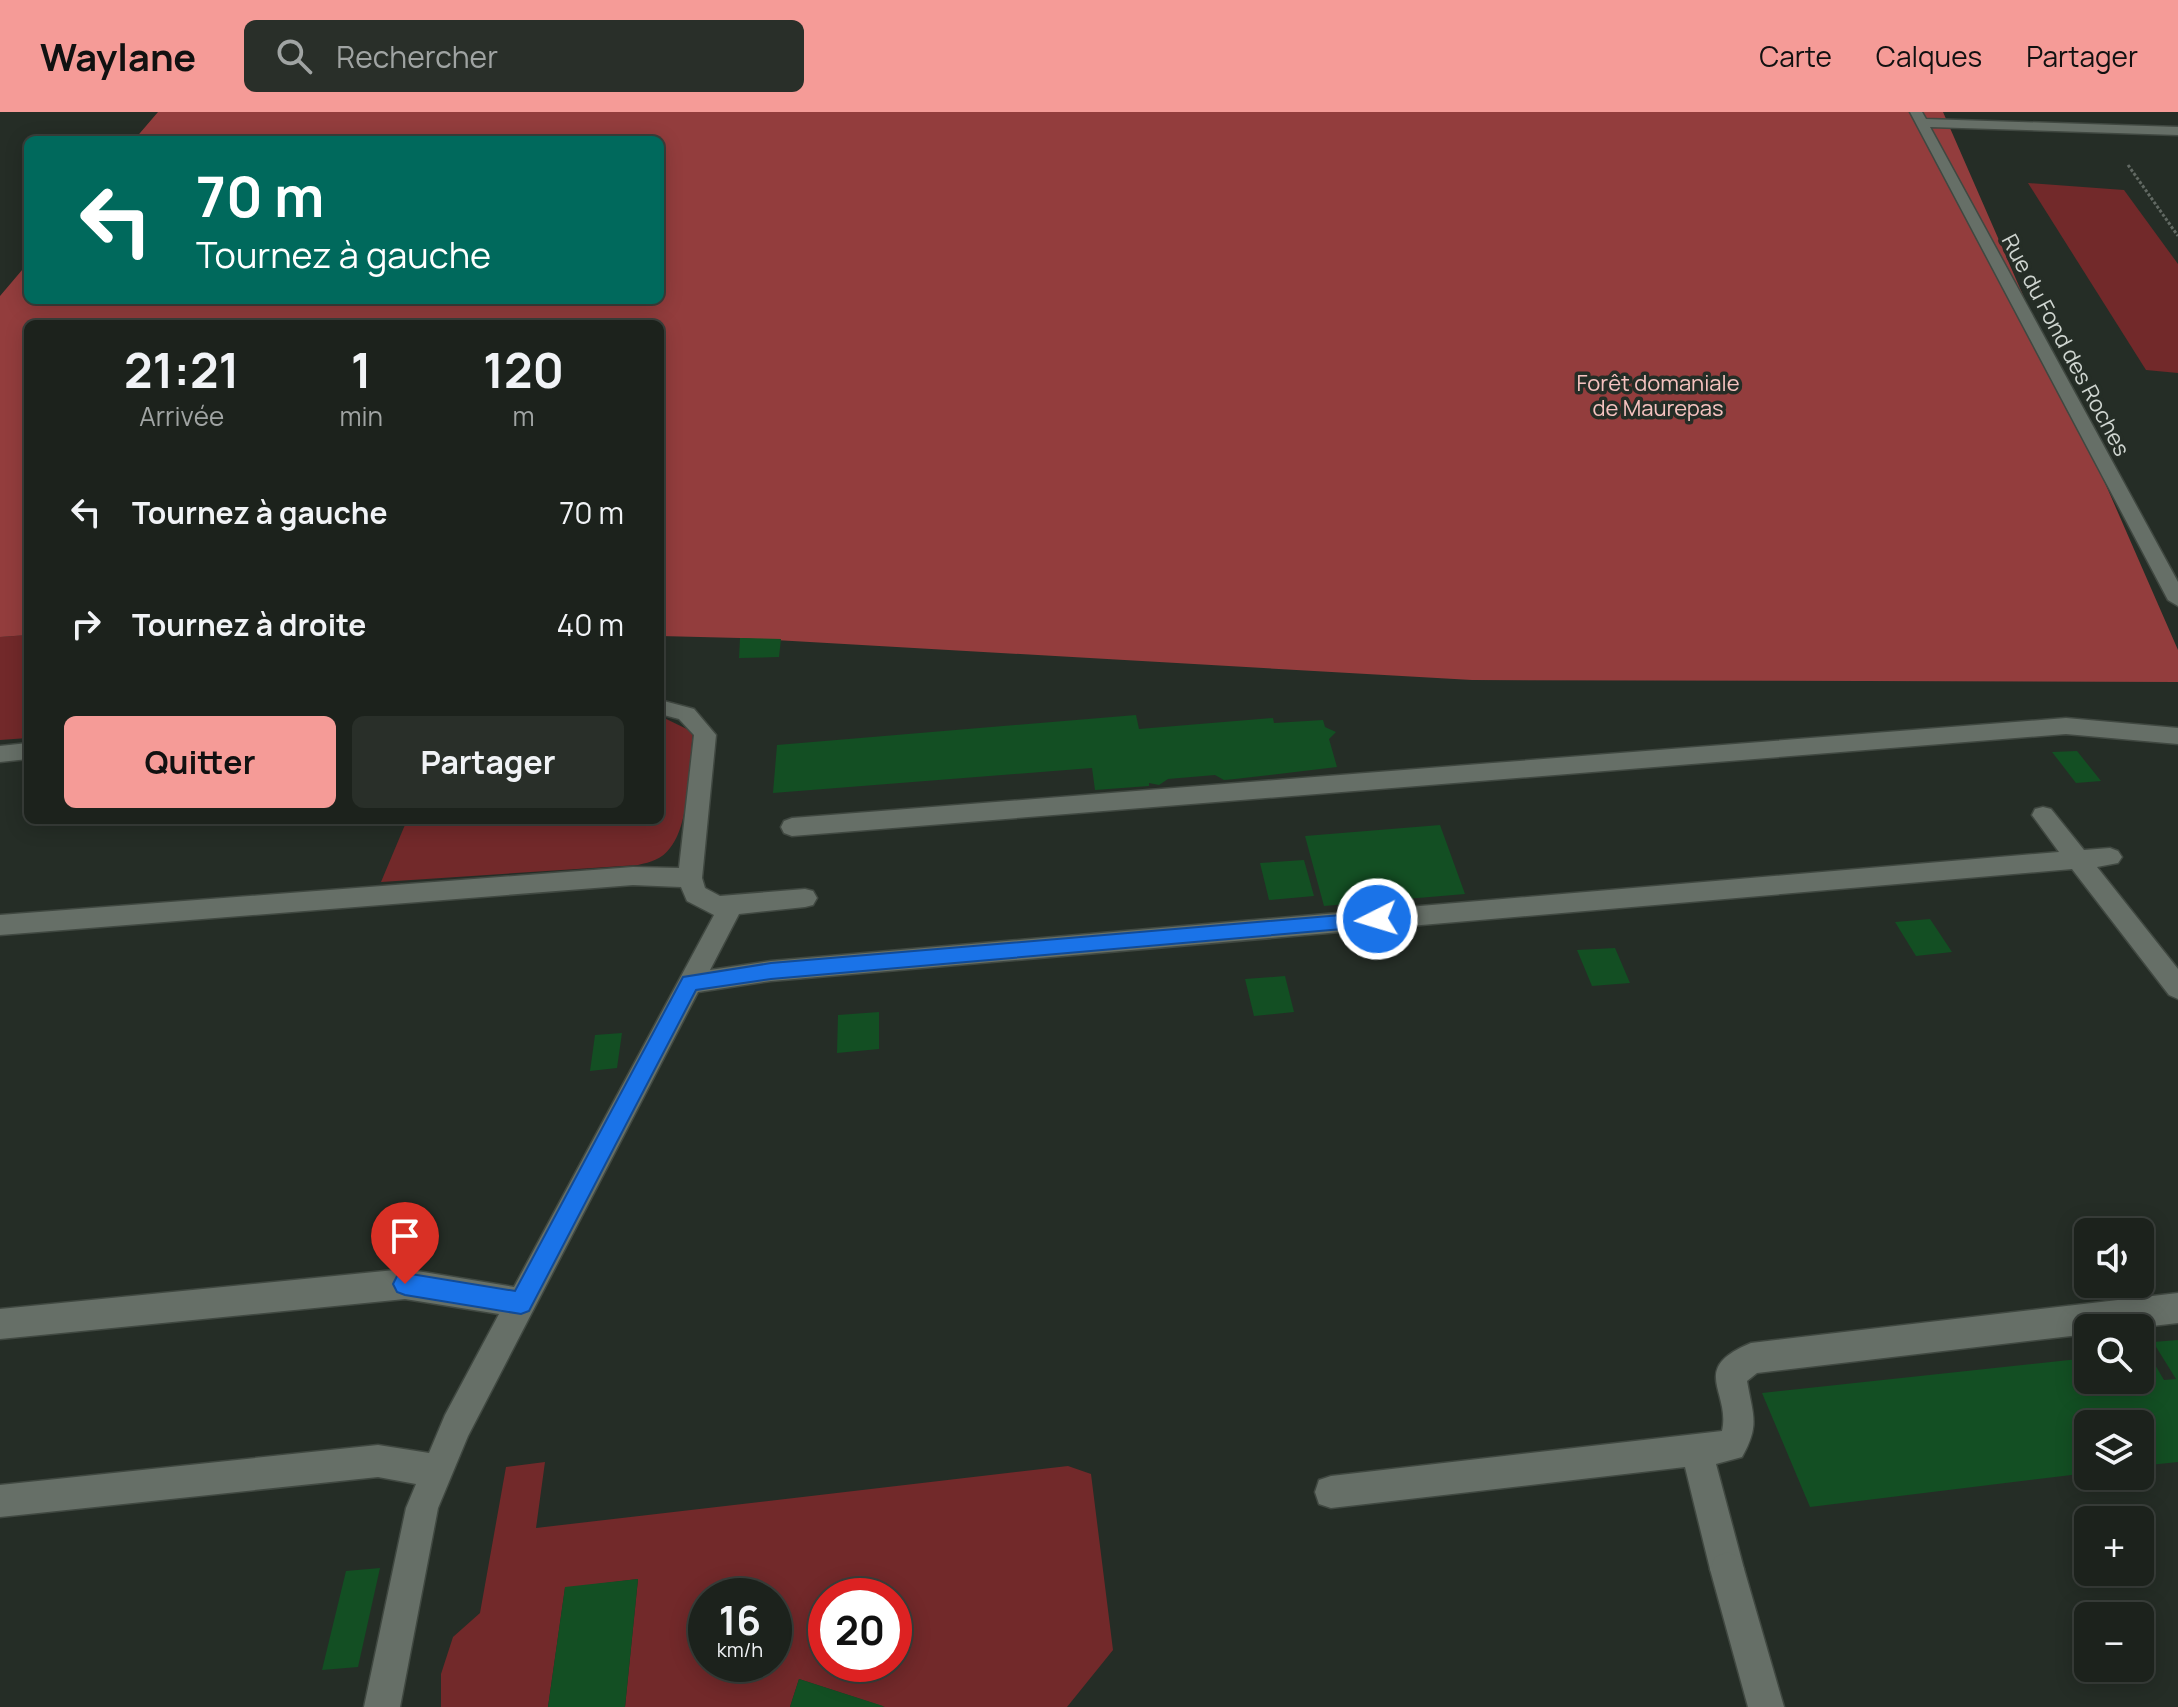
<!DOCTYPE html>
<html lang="fr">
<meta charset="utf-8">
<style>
:root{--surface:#1c221c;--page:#292f29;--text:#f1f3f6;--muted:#a0a4a3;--line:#3a3f3b;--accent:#f59b97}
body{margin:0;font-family:Manrope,sans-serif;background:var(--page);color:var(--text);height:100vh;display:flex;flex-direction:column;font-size:30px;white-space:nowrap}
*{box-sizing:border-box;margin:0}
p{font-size:26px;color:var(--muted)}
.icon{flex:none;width:44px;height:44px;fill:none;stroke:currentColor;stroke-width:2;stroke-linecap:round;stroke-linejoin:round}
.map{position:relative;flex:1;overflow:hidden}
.side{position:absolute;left:24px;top:208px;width:640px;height:504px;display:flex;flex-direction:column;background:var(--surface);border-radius:12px;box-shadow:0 4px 20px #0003,0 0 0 2px var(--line)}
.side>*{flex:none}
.guide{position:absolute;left:24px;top:24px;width:640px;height:168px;border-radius:12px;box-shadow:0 4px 20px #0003,0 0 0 2px var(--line);background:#00695c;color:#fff;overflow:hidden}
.fabs{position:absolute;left:2074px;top:1106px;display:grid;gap:16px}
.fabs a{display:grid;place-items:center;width:80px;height:80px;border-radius:12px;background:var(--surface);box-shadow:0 4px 20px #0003,0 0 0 2px var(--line);font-size:40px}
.speed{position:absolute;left:688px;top:1466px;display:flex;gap:16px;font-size:40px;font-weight:700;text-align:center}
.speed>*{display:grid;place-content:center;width:104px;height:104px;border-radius:50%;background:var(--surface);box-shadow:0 4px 20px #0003,0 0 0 2px var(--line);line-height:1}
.speed small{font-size:20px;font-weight:400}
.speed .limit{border:12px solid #d22;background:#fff;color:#111}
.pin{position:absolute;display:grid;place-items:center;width:68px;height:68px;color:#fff;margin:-82px -34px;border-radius:50% 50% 50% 0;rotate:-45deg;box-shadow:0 0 8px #0007}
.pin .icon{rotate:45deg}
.me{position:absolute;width:88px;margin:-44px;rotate:265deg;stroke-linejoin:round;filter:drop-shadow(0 0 6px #0008)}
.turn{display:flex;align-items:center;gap:28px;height:168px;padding:0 40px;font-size:36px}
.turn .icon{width:104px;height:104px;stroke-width:2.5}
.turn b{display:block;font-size:56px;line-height:68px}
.eta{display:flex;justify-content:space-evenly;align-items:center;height:136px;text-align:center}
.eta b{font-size:48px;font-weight:700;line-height:56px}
.button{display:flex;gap:16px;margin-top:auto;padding:16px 40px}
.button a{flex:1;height:92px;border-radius:12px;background:var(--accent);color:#111;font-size:32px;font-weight:700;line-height:92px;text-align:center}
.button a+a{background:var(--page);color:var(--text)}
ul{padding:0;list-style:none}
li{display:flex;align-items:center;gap:24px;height:112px;padding:0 40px}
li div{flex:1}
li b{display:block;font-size:30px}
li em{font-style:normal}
header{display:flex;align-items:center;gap:48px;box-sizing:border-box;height:112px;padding:0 40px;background:var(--accent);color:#111}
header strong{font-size:38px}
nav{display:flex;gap:44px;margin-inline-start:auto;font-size:28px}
.search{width:560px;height:72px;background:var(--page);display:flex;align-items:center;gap:20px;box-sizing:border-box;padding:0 28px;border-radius:12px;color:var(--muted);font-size:30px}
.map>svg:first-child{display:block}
.green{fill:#72292a;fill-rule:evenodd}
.forest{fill:#933d3d}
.building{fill:#134f23}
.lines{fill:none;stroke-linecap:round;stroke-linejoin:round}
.lane-casing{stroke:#404841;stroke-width:3}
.street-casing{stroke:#404841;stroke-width:3}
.path{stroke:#626963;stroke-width:3;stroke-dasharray:3 2;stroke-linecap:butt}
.lane{fill:#666f67;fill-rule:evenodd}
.street{fill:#666f67;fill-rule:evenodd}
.route{fill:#1a73e8;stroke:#114b97;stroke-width:2}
.labels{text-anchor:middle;stroke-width:7;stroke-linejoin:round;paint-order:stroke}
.far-street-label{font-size:22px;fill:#cfd5d0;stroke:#252d26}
.far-park-label{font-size:22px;fill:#f6c3c0;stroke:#252d26}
</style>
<header>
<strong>Waylane</strong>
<div class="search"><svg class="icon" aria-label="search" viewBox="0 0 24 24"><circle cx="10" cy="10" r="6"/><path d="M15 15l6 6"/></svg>Rechercher</div>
<nav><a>Carte</a><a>Calques</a><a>Partager</a></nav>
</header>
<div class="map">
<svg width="2178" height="1595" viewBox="0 0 2178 1595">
<rect width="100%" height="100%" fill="#252d26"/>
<g class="green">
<path d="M2028,71L2124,78L2178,152V261L2146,258Z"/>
<path d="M28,523V626L0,628V525Z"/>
<path d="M660,604L693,620C689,652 690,712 670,736C662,747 651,750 638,753L381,770L407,708H660Z"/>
<path d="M545,1350L536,1416L1068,1354L1091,1362L1113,1538L1067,1595H885L799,1567L790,1595H625L638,1467L565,1476L548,1595H441V1562L453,1525L480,1501L506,1355ZM706,1484H774V1552H706ZM826,1484H894V1552H826Z"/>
</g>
<path class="forest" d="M158,0H1943L2178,538V570L1472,568L740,526L660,524V212H28V523L0,525V184L28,151V188H660V28H134Z"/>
<g class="building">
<path d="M740,526L781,527L779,545L739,546Z"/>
<path d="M1136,603L1139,617L1273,606L1274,611L1323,608L1325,615L1336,620L1329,627L1337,655L1235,667L1224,668L1215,663L1168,667L1159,673L1149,671V674L1095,678L1092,656L773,681L777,633Z"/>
<path d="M2077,639L2101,669L2076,671L2052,640Z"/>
<path d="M1440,713L1465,782L1324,794L1305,724Z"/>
<path d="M1304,748L1314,784L1269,788L1260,751Z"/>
<path d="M1930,807L1952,840L1916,844L1895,810Z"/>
<path d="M1615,836L1630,871L1592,874L1577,838Z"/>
<path d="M1285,864L1294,900L1254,904L1245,867Z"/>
<path d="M879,900V937L837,941L838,903Z"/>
<path d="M622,921L617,956L590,959L595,923Z"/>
<path d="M2178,1228V1350L2140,1354V1312H2088V1361L1810,1395L1762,1281L2088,1246V1268H2140V1240L2147,1239L2164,1268L2176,1267L2153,1230Z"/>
<path d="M380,1456L358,1555L322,1558L346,1459Z"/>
<path d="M638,1467L625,1595H548L565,1475Z"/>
<path d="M799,1567L883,1594V1595H790Z"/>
</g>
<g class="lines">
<g class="lane-casing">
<g id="lane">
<path d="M660,588L694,597L716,623L702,766L705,776L720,784L805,777L813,779L817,786L813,793L805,795L739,802L710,858L771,849L2059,740L2032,703L2035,697L2043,695L2051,697L2084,738L2110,736L2118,739L2122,745L2118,751L2097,755L2178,857V887L2169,883L2072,757L771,869L698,880L468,1324L438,1396L400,1595H364L406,1396L416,1372L378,1365L0,1405V1373L378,1333L429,1341L445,1303L499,1202L405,1187L0,1227V1197L405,1157L514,1175L714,803L687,789L681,775L633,773L0,823V803L633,755L679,756L694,623L679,607L660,602Z"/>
<path d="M2066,606L2178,616V632L2066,622L792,724L784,721L781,715L784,709L792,706Z"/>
<path d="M28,631V647L0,650V634Z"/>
<path d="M2178,1181V1211L2135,1216H2088V1222L1757,1261L1747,1269C1753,1304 1760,1313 1742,1345L1716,1352L1744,1457L1739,1469L1727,1474L1715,1469L1710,1457L1685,1355L1331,1396L1319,1392L1315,1380L1319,1368L1331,1364L1722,1319C1731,1279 1688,1257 1751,1231Z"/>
</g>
</g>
<g class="street-casing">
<g id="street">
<path d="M1910,0H1922L1926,7L2178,15V23L1930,15L2178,470V494L2168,488Z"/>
<path d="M1727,1440L1739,1445L1744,1457L1784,1595H1748L1710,1457L1715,1445Z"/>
</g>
</g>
<path class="path" d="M2128,53L2178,124"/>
<use href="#lane" class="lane"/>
<use href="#street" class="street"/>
</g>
<path class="route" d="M1377,800L1386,807L1377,814L771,867L696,878L529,1199L521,1202L405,1183L397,1180L393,1172L397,1164L405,1161L515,1179L683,865L771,851Z"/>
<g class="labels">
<g class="far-street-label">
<text transform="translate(2066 233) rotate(62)" y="8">Rue du Fond des Roches</text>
</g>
<g class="far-park-label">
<text x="1658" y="279">Forêt domaniale<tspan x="1658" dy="25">de Maurepas</tspan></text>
</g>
</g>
</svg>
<div class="fabs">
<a><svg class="icon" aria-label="sound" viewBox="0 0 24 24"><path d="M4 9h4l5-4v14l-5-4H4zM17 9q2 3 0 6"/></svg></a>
<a><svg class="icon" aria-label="search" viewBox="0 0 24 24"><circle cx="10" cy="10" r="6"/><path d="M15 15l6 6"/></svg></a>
<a><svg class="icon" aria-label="layers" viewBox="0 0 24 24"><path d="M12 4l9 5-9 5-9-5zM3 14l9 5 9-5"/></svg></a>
<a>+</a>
<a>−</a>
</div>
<div class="speed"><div>16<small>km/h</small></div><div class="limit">20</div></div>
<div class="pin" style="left:405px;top:1172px;background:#d93025"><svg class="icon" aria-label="arrive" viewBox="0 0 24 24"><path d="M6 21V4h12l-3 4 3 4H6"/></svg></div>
<svg class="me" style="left:1377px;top:807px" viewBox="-20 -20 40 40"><circle r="17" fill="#1a73e8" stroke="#fff" stroke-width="3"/><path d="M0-11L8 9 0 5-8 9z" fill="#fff"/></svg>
<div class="guide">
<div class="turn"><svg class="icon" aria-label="left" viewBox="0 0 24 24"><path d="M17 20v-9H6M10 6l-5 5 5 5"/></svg><div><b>70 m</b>Tournez à gauche</div></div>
</div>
<section class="side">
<div class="eta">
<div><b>21:21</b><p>Arrivée</p></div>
<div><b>1</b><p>min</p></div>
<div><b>120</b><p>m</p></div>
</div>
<ul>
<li><svg class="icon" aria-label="left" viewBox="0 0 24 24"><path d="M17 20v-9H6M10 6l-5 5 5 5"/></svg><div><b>Tournez à gauche</b></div><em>70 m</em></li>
<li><svg class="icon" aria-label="right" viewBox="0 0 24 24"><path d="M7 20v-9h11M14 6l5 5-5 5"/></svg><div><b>Tournez à droite</b></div><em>40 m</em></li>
</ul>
<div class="button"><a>Quitter</a><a>Partager</a></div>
</section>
</div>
